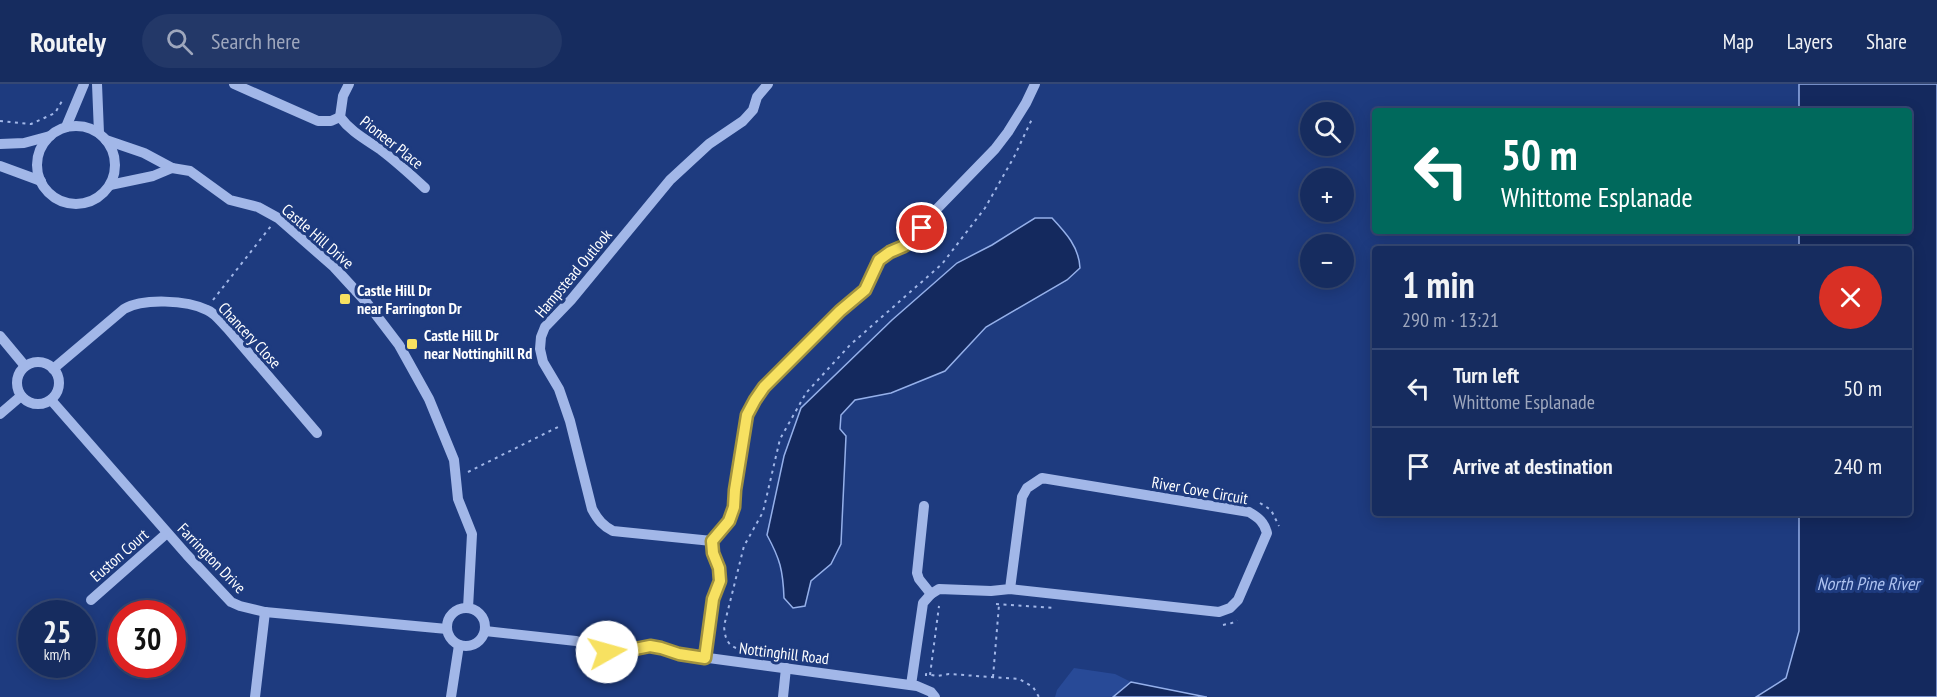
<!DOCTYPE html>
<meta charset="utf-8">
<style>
:root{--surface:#162c5f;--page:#233868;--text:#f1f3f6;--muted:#9ea7bd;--line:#354874}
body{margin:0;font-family:"PT Sans Narrow",sans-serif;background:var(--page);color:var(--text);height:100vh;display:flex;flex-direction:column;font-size:22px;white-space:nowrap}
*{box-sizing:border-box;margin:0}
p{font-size:20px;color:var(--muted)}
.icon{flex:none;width:33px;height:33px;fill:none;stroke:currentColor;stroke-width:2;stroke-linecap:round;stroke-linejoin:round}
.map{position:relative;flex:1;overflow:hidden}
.sheet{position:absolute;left:1372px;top:162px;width:540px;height:270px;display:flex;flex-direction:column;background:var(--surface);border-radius:6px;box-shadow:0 3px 15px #0003,0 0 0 2px var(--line)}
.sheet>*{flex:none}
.hud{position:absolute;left:1372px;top:24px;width:540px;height:126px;border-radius:6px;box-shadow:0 3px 15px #0003,0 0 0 2px var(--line);background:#00695c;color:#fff;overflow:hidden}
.controls{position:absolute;left:1300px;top:18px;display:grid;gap:12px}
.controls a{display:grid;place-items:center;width:54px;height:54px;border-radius:50%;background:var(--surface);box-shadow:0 3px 15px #0003,0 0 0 2px var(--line);font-size:30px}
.speed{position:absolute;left:18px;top:516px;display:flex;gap:12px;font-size:30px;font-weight:700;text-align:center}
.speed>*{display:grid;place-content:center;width:78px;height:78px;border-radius:50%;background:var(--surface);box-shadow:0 3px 15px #0003,0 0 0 2px var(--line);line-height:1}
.speed small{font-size:15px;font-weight:400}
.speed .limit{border:9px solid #d22;background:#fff;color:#111}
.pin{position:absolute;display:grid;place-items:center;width:51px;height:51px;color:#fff;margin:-26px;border:3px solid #fff;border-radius:50%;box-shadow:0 2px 6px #0007}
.me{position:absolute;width:66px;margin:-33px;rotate:83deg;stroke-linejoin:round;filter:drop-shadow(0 0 4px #0008)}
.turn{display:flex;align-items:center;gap:21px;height:126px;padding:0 30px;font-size:27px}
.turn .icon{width:78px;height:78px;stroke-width:2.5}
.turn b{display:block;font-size:42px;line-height:51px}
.round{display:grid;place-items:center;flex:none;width:63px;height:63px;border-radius:32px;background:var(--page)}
.summary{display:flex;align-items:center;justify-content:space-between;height:102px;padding:0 30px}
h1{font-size:36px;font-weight:800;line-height:45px}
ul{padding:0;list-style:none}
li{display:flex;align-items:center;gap:18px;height:78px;padding:0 30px;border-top:2px solid var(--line)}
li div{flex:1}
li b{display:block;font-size:22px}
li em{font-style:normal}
header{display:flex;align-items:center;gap:36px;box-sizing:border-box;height:84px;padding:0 30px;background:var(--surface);border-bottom:2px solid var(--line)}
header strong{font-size:28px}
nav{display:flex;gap:33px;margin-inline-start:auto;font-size:21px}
.search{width:420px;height:54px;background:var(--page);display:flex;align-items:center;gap:15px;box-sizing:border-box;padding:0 21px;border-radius:33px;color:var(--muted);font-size:22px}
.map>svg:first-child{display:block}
.green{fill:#284a97}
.water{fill:#14295e;stroke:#95b0ea;stroke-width:1.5}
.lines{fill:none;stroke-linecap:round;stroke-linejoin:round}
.path{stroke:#a2b7e8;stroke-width:2;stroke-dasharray:3 4.5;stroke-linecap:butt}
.minor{stroke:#a2b7e8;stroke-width:10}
.route-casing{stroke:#a1923f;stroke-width:15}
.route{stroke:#f7e161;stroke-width:10}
.poi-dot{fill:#f7e161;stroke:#1e3b7f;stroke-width:2}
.labels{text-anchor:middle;stroke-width:6;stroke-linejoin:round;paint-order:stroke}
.street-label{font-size:16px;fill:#fff;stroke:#1e3b7f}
.poi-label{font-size:16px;font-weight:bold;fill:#fff;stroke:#1e3b7f;text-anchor:start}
.water-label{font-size:18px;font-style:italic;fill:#adc2f0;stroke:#1e3b7f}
</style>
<header>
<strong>Routely</strong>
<div class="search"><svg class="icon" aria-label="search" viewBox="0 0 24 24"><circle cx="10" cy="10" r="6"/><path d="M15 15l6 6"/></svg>Search here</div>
<nav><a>Map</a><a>Layers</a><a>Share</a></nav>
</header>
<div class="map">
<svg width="1937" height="613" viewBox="0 0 1937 613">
<rect width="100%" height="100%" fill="#1e3b7f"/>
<path class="green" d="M1074,584L1115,590L1131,598L1113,613H1055L1057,606Z"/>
<g class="water">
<path d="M1799,0H1937V613H1756L1786,594L1799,547V429H1910V165H1799V147H1910V27H1799Z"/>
<path d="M1035,134H1052C1066,149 1079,163 1080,184L1067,196L986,243L945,287L891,309L855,316L841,331L840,345L846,352L841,460L831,480L811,497L805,522L793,524L784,514C783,486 780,475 767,451L784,372L801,324L892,236L957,179L992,161Z"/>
<path d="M1131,598L1206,613H1207H1113Z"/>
</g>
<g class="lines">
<g class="path">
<path d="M0,37L31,40L55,29L62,17"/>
<path d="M213,216L271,142"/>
<path d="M468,388L560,342"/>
<path d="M1260,419L1271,426L1279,442"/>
<path d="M996,520L1054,524"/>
<path d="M1223,541L1232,539L1237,536"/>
<path d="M736,564C726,560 725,552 724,542L744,462L763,428L780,355L806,309L850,261L942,180L985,124L1014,73L1032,35"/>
<path d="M930,591L939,522"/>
<path d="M926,592V590L937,592L949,590L1019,595L1033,603L1039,613"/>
<path d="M993,593L999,521"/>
</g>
<g class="minor">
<path d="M97,0L99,49"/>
<path d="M234,0L318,37H331L340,33"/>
<path d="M349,0L343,12L340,33C351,48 365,55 381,66C397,78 411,91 425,104"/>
<circle cx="76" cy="81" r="39"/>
<path d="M66,43L84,0"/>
<path d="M106,56L144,69L172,84L190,87L230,116L258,123L278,134L334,183L367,219L399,261L429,315L454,376L458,415L472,450L468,524"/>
<path d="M0,60L24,59L50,52"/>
<path d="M0,82L41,97"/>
<path d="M110,101L153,92L172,84"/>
<path d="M0,252L25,282"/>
<circle cx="38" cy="299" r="21"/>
<path d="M53,285L124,225C143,214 187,216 207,226C215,229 221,238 228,245L317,349"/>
<path d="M51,316L187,471L231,518L240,522L265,528L447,545"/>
<path d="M0,330L21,312"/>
<path d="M924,422L917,489L919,495L931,510"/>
<path d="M712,457L613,447C603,442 598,436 592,425L570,337L559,305L543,278L540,265L541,253L545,243L571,216L670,96L709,60L743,37L753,26L757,13L768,0"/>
<path d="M91,516L167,449"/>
<circle cx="466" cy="543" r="19"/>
<path d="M485,547L576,557L607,568H620L650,562L661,564L679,570L917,602L931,608L935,613"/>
<path d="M705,574L713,515L720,497L719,484L713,469L712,457L729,437L734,423L735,406L747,331L755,316L778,289L840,227L865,206L880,176L890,168L904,162L915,155L930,132L995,65L1008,48L1026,19L1035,0"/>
<path d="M911,601L923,519L931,510L939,505L991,507L1010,505L1219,528L1230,524L1238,516L1267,449C1264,438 1259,434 1249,428L1042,394L1027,404L1022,413L1010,505"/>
<path d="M255,613L265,528"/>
<path d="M451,613L459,561"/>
<path d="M783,613L786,584"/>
</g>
</g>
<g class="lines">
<g class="route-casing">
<path id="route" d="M607,568H620L650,562L661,564L679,570L705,574L713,515L720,497L719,484L713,469L712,457L729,437L734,423L735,406L747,331L755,316L764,303L840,227L865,206L879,176L890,168L904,162L915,155L922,144"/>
</g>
<use href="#route" class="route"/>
</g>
<g class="poi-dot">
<rect x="339" y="209" width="12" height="12" rx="3"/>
<rect x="406" y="254" width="12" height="12" rx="3"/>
</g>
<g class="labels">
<g class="street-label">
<text transform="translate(392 58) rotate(38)" y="6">Pioneer Place</text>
<text transform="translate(318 152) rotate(41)" y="6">Castle Hill Drive</text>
<text transform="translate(573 189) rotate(-50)" y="6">Hampstead Outlook</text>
<text transform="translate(250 251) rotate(47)" y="6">Chancery Close</text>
<text transform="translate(1200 406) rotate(10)" y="6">River Cove Circuit</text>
<text transform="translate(119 471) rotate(-41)" y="6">Euston Court</text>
<text transform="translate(212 474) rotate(46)" y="6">Farrington Drive</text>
<text transform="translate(784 569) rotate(7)" y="6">Nottinghill Road</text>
</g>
<g class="poi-label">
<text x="357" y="212">Castle Hill Dr<tspan x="357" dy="18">near Farrington Dr</tspan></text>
<text x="424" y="257">Castle Hill Dr<tspan x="424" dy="18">near Nottinghill Rd</tspan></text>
</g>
<g class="water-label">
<text x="1868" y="506">North Pine River</text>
</g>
</g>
</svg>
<div class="controls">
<a><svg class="icon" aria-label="search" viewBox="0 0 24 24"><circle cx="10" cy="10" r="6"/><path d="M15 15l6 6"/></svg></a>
<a>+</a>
<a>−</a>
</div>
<div class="speed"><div>25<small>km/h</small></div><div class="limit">30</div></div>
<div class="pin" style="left:922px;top:144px;background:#d93025"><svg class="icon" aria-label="arrive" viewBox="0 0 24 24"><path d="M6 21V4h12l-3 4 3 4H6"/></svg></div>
<svg class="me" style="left:607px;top:568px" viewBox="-20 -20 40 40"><circle r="19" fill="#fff"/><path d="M0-13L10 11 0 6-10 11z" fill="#f7e161"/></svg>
<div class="hud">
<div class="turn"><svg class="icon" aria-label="left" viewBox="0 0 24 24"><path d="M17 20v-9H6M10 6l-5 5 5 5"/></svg><div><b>50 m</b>Whittome Esplanade</div></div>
</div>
<section class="sheet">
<div class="summary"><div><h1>1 min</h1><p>290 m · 13:21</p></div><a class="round" style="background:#d93025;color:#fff"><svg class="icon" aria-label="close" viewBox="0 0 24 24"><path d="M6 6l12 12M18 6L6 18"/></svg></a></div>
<ul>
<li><svg class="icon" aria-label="left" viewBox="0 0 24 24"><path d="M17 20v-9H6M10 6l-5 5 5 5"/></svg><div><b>Turn left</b><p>Whittome Esplanade</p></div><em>50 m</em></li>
<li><svg class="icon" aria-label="arrive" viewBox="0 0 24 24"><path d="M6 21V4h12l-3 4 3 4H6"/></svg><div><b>Arrive at destination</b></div><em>240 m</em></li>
</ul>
</section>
</div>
